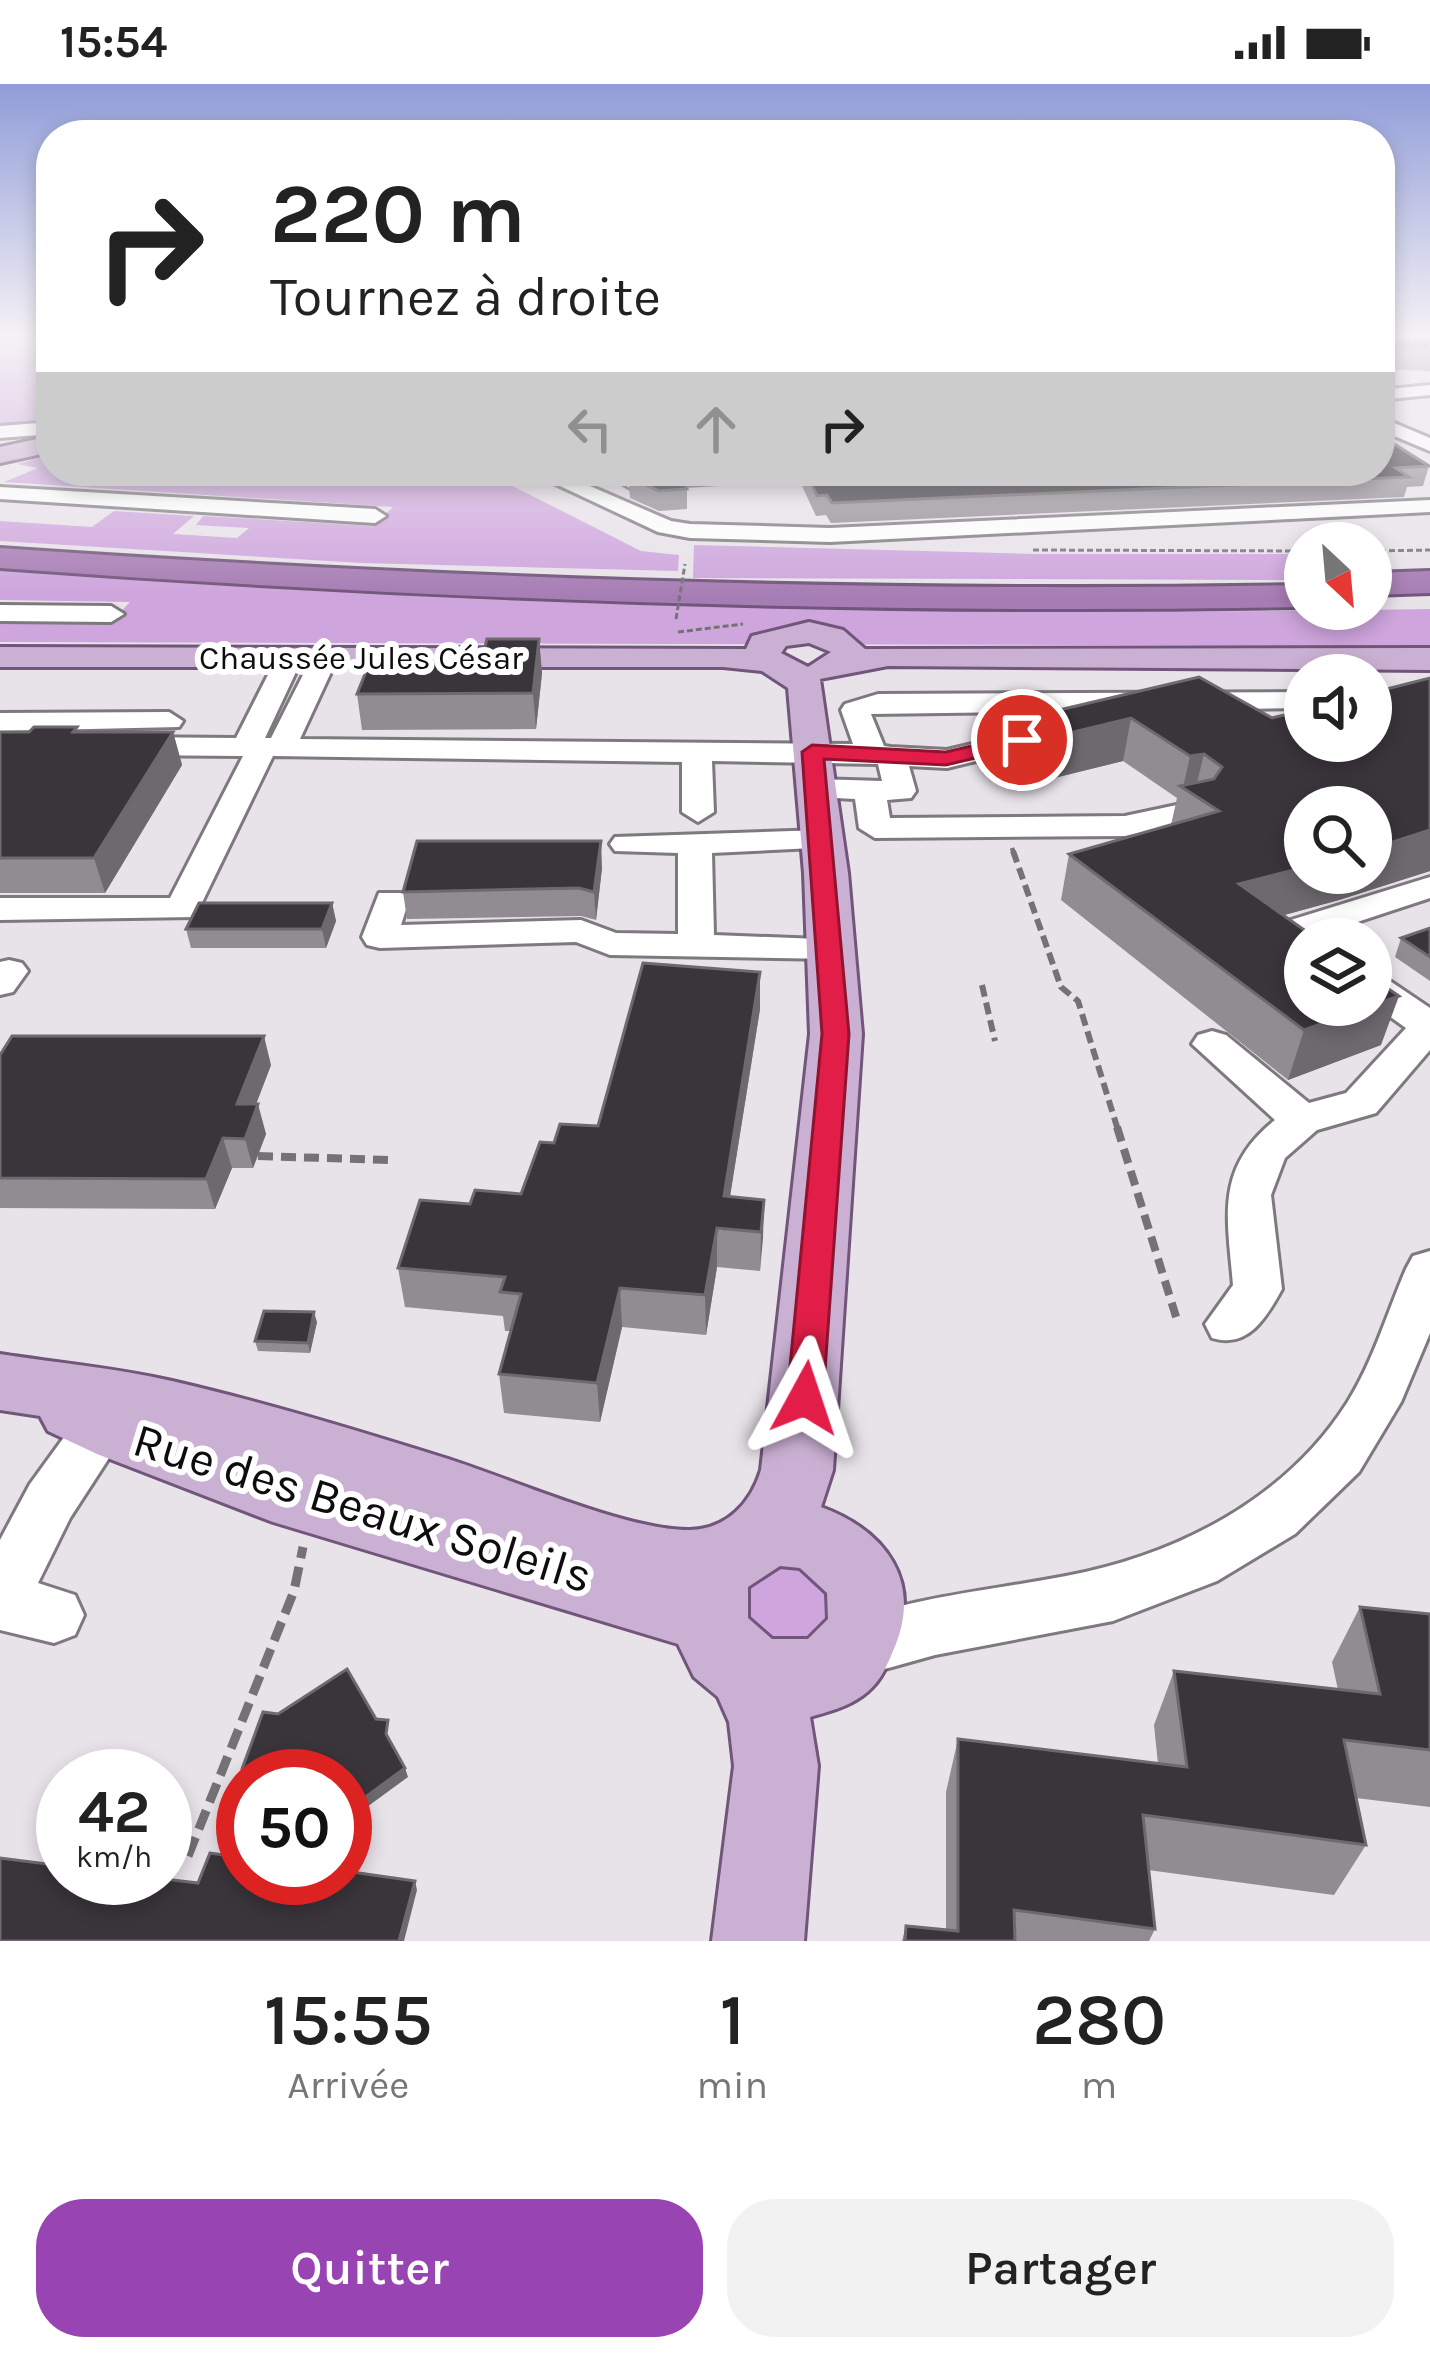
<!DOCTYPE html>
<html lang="fr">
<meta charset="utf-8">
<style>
:root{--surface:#fff;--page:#f2f2f2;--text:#222;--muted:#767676;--accent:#9844b3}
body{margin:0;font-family:Karla,sans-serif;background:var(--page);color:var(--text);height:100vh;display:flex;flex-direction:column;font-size:45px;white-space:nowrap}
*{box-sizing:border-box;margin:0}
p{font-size:39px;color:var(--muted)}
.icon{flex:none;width:66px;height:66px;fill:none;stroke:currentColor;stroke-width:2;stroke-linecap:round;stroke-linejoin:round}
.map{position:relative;height:1857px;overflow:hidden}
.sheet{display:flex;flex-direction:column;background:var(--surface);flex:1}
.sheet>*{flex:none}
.hud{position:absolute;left:36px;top:36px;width:1359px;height:366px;border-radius:48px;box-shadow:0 6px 18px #0003;background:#fff;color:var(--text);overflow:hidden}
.needle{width:78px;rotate:154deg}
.fabs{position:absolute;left:1284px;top:438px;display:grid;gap:24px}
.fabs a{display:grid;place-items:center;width:108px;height:108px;border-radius:50%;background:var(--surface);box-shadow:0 6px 18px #0003;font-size:60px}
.speed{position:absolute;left:36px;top:1665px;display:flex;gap:24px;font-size:60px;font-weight:700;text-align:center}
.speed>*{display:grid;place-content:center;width:156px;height:156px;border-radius:50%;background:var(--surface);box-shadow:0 6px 18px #0003;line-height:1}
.speed small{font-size:30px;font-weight:400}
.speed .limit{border:18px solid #d22;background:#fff;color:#111}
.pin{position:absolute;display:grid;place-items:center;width:102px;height:102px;color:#fff;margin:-51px;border:6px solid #fff;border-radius:50%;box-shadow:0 3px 12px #0007}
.me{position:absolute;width:132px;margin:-66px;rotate:5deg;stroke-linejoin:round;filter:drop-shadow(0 0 9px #0008)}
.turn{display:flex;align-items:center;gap:42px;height:252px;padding:0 36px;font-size:54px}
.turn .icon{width:156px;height:156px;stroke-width:2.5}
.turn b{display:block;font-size:84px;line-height:102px}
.lanes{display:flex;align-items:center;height:114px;padding:0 36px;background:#0003;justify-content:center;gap:60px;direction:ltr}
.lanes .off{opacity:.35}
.eta{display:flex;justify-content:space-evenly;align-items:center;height:204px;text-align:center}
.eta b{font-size:72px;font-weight:600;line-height:84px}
.button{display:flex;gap:24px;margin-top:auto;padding:24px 36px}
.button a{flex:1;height:138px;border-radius:48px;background:var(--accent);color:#fff;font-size:48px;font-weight:600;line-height:138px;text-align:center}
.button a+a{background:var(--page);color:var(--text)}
.status{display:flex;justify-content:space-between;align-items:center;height:84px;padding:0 60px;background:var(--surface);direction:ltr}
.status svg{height:33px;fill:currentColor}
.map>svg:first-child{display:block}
.green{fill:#cea5dd}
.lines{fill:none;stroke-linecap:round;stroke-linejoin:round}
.minor-casing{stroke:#7d797f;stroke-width:6}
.major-casing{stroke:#71557a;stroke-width:6}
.highway-casing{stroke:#71557a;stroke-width:6}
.path-far4{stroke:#757276;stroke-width:3;stroke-dasharray:6 3;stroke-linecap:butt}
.path-far3{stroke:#757276;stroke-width:4.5;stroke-dasharray:9 4.5;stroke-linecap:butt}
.path-far2{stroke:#757276;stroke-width:6;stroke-dasharray:12 6;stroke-linecap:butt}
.path-far1{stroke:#757276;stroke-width:8;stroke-dasharray:15 8;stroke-linecap:butt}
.path{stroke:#757276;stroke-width:9;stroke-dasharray:20 9;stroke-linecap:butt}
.minor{fill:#fff;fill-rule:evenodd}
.major{fill:#cab0d2;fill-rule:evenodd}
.highway{fill:#a67cb4;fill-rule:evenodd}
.path-bridge{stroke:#757276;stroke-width:3;stroke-dasharray:6 3;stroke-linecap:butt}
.wall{fill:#908c92}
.shaded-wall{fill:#6e696f}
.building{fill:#39353b;stroke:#6e696f;stroke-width:3}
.route{fill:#e11d48;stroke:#92132f;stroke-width:3}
.labels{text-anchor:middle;stroke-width:12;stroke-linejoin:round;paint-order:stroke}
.far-street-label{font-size:33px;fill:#0e0c0e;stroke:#fff}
.near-street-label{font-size:48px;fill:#0e0c0e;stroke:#fff}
</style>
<div class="status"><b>15:54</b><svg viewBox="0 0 49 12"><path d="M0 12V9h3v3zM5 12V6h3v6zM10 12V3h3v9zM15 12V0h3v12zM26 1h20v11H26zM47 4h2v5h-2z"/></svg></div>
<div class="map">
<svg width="1430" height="1857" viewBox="0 0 1430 1857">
<rect width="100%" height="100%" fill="#e8e3e9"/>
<g class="green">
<path d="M0,254H51V338L0,342Z"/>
<path d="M51,371V387H483L641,467L679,471L678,487L362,479L0,457V437L92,443L114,427L194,432L173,450L237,454L249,444L196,441L203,432L373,442L393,423L4,398L38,384L17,380Z"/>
<path d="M694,461L1035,470H1305V496L693,494Z"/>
<path d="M0,485C476,522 953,533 1430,525V562L0,558V537H112L130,518L0,516Z"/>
<path d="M764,1476L823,1486L836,1532L799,1564L751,1548L738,1514Z"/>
</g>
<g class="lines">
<g class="minor-casing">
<g id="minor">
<path d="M1430,301V311L1380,316V306Z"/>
<path d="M1380,333L1430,354V367L1380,346Z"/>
<path d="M51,338V350L0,354V342Z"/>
<path d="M528,387H555L671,437L690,440L830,444L1430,416V428L830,458L690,454L658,448Z"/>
<path d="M745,388V396L738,398L630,404L620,398L630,392Z"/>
<path d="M0,403L375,425L386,432L375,439L0,415Z"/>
<path d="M0,521L111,522L124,530L111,538L0,537Z"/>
<path d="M290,565L303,573L265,654H271L312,573L325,565L338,573L300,655L853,660L841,626L845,620L878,610L1305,608V624L871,630L884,662L891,663L947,666L1068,637L1083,646L1078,652L947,684L909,682L916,707L911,714L887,716L890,734L1125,732L1191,718L1207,728L1202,735L1125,752L875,754L859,744L855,715L816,713L800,704L816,695L882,697L878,680L712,677L714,728L698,738L682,728V678L273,672L195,833L0,836V814H170L243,672L125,671L110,662L125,653L236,654L277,573Z"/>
<path d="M169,628L183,637L179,643L0,647V629Z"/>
<path d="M822,746L834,749L839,756L834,763L712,769L714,851L845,856L850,864L845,872L832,875L610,871L576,858L380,864L367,861L362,853L379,809H403L409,816L401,841L581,836L616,849L678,850V769L615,767L610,760L615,753Z"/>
<path d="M1430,793V814L1321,850L1324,855H1305V866L1293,863L1276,847L1281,839Z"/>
<path d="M9,876L22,879L28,887L13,908L0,911V878Z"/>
<path d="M1371,890L1384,893L1430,924V966L1376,1029L1317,1046L1285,1074L1271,1111L1282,1205C1266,1234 1248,1265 1212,1254L1205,1240L1233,1201C1227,1132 1215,1084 1275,1036L1192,960L1198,951L1212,947L1226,951L1309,1019L1346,1009L1406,944L1371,919Z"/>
<path d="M1430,1167V1249L1401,1318L1359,1388L1295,1450L1217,1497L1113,1537L935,1571L856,1593L834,1585L826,1564L834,1543C909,1513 988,1507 1066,1492C1177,1471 1285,1416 1347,1319C1373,1278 1387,1229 1406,1185L1413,1172Z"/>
<path d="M118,1298L137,1305L144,1320L70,1434L38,1499L75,1511L84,1531L75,1551L54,1559L0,1546V1456L30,1400L99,1305Z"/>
</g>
</g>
<g class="major-casing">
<g id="major">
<path d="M51,352V368L0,379V363Z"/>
<path d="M809,538L843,546L865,565L1430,564V586L888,582L820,595L848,789L862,950L833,1386L821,1423C886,1447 924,1498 893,1567C885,1586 879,1600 862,1612C847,1623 827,1628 810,1633L818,1682L804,1857H712L734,1682L729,1638L718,1613L694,1593L678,1560L273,1438L97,1370L48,1347L40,1332L0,1326V1270C57,1279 116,1284 172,1297C263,1318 355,1346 445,1374C509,1394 628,1447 690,1446C727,1445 751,1419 761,1386L810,950L804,789L788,604L762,587L723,583H0V563L746,565L752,552ZM809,559L831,568L808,583L781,569L786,562ZM780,1482L800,1484L827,1509L828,1535L808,1555H772L748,1534V1503Z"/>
</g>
</g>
<g class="highway-casing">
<g id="highway">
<path d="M0,464C435,494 869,509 1305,501V523C869,531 435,516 0,484Z"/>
<path d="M1430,487V509L1371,511V489Z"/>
</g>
</g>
<g class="path-far4">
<path d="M1033,466L1305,467"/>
<path d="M1371,467L1430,466"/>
<path d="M678,548L743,540"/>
</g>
<path class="path-far3" d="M1012,764L1014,770"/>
<g class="path-far2">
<path d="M1013,767L1061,903L1078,917L1118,1046"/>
<path d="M982,901L995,957"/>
</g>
<g class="path-far1">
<path d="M1117,1043L1178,1239"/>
<path d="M258,1072L390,1076"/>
</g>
<path class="path" d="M188,1772L294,1507L303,1463"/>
<use href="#minor" class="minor"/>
<use href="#major" class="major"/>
<use href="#highway" class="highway"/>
<path class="path-bridge" d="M676,535L685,480"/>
</g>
<g class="wall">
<path d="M1380,254H1430V287L1380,285Z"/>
<path d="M1380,351L1429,382L1423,402L1407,403L1404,413L831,439L826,431L816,432L795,387H1380Z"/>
<path d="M621,387H681L687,405V425L659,427L630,414L628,389L647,388L622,389Z"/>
<path d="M539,555L542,589L536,645L362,646L357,610L481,579Z"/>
<path d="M1430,594V787L1339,816L1284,831L1381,961L1288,996L1061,816L1069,770L1171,741L1177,714L1123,677L1042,697L1015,678L1021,635L1272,634Z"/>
<path d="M0,648H173L182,681L105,809H0Z"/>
<path d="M602,784L596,836L581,832L407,835L403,808Z"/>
<path d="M332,819L336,837L326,864H191L186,845Z"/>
<path d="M1430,844V897L1395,873L1401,854Z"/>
<path d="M760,888V925L730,1112L764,1116L760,1187L717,1183L706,1251L622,1243L600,1338L504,1329L499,1290L511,1247H505L503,1232L405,1223L398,1184L470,1120L521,1110L554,1059L598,1042Z"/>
<path d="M0,971L271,981L256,1020L266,1050L253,1084H232L215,1125L0,1124Z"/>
<path d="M317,1238L310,1269L258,1267L255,1257Z"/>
<path d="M1360,1523L1430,1530V1723L1356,1714L1366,1761L1334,1811L1148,1786L1155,1845L1149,1857H902L906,1842L946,1846V1708L958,1655L1158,1680L1154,1641L1174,1587L1338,1606L1332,1578Z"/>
</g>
<g class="shaded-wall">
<path d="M539,555L542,589L536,645L533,609Z"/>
<path d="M1131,634L1123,677L1042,697L1049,654Z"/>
<path d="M173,648L182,681L105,809L94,774Z"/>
<path d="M1204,670L1194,711L1183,704L1190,672Z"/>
<path d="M1430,746V787L1339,816L1227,847L1239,800L1305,783V789H1371V765Z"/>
<path d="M601,757L602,784L596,836L594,808Z"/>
<path d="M332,819L336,837L326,864L322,845Z"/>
<path d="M760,888V925L724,1150V1112Z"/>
<path d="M1399,912L1381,961L1288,996L1304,946Z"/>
<path d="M264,952L271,981L245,1049L237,1020Z"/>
<path d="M258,1020L266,1050L253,1084L245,1055Z"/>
<path d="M223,1054L232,1084L215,1125L206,1095Z"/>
<path d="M764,1116L763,1154L760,1187L761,1148Z"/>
<path d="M717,1144V1183L706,1251L705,1211Z"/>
<path d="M620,1204L622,1243L600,1338L597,1299Z"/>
<path d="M314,1228L317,1238L310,1269L308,1259Z"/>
<path d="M405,1684L408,1693L345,1739V1728Z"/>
<path d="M415,1797L417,1806L404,1857H399Z"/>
</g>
<g class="building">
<path d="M1380,254H1430V265L1380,264Z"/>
<path d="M1380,351L1429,382L1396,384L1409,393L832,419L827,411L817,412L805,387H1380Z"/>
<path d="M681,387L687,405L659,407L629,394L628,389Z"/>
<path d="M487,555H539L533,609L357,610L369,580L481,579Z"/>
<path d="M1199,593L1272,634L1305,626V657H1371V609L1430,594V746L1371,765V723H1305V783L1239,800L1317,855H1305V921H1371V893L1399,912L1304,946L1069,770L1219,727L1180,702L1214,695L1222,683L1204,670L1190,672L1131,634L1049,654L1021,635Z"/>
<path d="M34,643H77L73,648H173L94,774H0V648H29Z"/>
<path d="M417,757H601L594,808L579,804L403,808Z"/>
<path d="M199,819H332L322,845H186Z"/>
<path d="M1430,844V873L1401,854Z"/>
<path d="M643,879L760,888L724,1112L764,1116L761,1148L717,1144L705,1211L620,1204L597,1299L499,1290L521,1210L500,1208L505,1193L398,1184L420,1116L470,1120L475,1106L521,1110L540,1058L554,1059L560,1040L598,1042Z"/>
<path d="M12,952H264L237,1020H258L245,1055L223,1054L206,1095L0,1094V971Z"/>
<path d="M264,1227L314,1228L308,1259L255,1257Z"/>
<path d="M1360,1523L1430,1530V1666L1344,1656L1366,1761L1143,1731L1155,1845L1014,1826L1015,1857H905L906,1842L958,1847V1655L1187,1683L1174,1587L1380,1610Z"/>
<path d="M347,1585L376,1635L388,1636L386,1650L405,1684L345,1728V1692H245L242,1685L263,1628L278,1630Z"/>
<path d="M210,1769L243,1774V1794H345V1787L415,1797L399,1857H0V1774L63,1782V1794H156L198,1799Z"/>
</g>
<linearGradient id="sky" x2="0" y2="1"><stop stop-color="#909cd8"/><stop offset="0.49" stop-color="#f5f2f5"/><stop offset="1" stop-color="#f5f2f5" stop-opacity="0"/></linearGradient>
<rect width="1430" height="514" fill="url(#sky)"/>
<path class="route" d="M1022,650L1033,656L1030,661L946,681L824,675L849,950L823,1314L818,1324L805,1329L792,1324L787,1314L822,950L802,668L812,661L946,668Z"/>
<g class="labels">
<g class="far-street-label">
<text x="361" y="585">Chaussée Jules César</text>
</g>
<g class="near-street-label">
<text transform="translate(363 1423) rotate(17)" y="17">Rue des Beaux Soleils</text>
</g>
</g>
</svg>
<div class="fabs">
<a><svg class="needle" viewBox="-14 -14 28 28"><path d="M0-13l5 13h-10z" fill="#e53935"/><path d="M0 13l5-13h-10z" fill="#767676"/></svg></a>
<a><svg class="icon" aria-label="sound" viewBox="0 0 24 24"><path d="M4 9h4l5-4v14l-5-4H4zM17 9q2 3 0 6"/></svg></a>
<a><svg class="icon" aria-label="search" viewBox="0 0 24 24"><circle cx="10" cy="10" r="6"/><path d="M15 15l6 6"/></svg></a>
<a><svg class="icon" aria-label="layers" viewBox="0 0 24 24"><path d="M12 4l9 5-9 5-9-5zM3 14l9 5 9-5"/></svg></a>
</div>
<div class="speed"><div>42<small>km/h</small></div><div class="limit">50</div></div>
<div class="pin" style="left:1022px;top:656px;background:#d93025"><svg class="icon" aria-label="arrive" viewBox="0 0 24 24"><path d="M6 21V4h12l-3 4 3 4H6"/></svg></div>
<svg class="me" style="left:805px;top:1314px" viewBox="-20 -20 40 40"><path d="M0-17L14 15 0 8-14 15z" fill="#e11d48" stroke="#fff" stroke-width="4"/></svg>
<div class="hud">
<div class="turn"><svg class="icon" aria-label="right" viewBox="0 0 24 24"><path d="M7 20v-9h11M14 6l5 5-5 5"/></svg><div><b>220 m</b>Tournez à droite</div></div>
<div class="lanes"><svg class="icon off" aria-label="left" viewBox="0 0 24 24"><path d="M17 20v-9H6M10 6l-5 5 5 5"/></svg><svg class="icon off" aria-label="ahead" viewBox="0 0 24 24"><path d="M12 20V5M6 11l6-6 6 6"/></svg><svg class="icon" aria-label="right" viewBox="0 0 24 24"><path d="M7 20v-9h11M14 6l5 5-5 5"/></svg></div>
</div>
</div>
<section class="sheet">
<div class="eta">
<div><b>15:55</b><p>Arrivée</p></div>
<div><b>1</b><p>min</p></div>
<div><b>280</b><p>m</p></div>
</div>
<div class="button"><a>Quitter</a><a>Partager</a></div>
</section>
